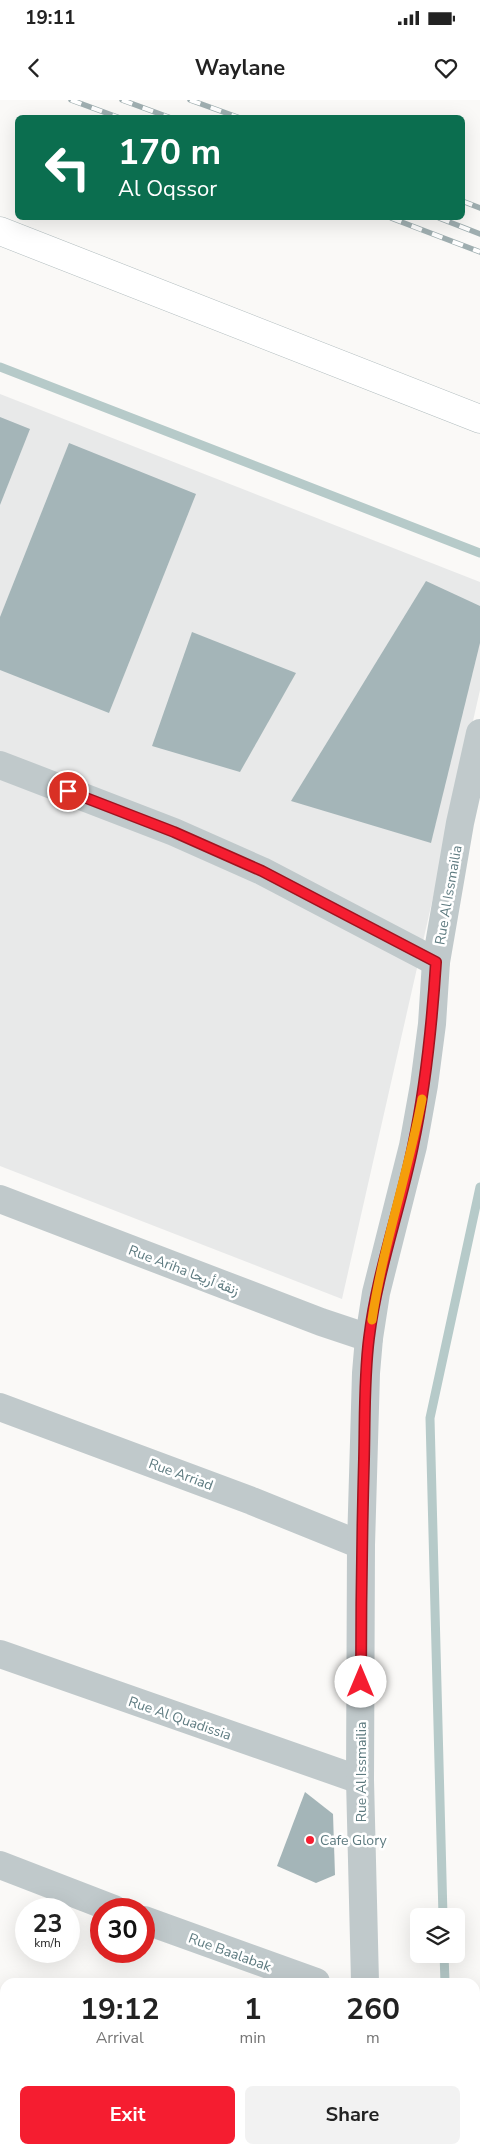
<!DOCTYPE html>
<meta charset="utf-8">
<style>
:root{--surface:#fff;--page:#f2f2f2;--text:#222;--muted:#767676;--accent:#f51d30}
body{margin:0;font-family:"Nunito Sans",Vazirmatn,sans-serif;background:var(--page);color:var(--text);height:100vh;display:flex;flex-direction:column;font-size:19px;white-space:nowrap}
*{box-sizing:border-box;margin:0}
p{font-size:16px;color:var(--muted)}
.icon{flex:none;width:28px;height:28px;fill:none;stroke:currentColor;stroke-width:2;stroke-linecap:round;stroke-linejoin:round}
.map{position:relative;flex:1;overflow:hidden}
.side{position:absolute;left:0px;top:1878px;width:480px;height:176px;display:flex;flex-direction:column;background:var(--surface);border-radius:15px 15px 0 0;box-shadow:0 5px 20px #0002}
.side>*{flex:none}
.banner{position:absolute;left:15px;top:15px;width:450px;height:105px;border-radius:8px;box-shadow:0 5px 20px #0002;background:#0b6e4f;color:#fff;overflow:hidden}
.fabs{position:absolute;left:410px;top:1808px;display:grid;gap:10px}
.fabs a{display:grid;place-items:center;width:55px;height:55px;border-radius:8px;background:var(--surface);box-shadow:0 5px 20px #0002;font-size:25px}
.speed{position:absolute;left:15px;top:1798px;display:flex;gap:10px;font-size:25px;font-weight:700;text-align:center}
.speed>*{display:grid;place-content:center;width:65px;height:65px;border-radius:50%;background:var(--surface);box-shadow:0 5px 20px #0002;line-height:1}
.speed small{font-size:12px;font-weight:400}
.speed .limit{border:8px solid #d22;background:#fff;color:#111}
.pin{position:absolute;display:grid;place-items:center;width:42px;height:42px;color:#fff;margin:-21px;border:2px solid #fff;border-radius:50%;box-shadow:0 1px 5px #0007}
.me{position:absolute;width:55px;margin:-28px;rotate:0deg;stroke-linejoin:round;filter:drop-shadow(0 0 4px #0008)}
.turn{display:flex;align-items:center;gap:18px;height:105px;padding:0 20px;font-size:22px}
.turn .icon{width:65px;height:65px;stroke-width:2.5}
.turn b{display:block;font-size:35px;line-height:42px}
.eta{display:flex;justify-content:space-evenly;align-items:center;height:85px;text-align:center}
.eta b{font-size:30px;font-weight:700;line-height:35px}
.action{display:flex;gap:10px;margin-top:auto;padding:10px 20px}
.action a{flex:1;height:58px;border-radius:8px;background:var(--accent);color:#fff;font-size:20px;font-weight:700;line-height:58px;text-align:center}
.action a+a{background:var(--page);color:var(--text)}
.status{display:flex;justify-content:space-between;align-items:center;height:35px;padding:0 25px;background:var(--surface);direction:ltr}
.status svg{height:14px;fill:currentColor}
header{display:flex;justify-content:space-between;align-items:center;height:65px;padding:0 20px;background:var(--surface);font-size:22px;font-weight:700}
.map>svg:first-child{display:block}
.built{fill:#e8e9e9}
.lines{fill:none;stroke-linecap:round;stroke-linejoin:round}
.stream{stroke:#b6cac9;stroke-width:9}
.building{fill:#a4b5b8}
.primary-casing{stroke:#b1bcbe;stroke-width:29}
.street{stroke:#c0c9cb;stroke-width:28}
.primary{stroke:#fff;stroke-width:28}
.rail-casing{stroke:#9faeb0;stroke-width:5.5}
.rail{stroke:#fff;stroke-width:4;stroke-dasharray:11;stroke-linecap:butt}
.route-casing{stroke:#9f131f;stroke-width:12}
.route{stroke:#f51d30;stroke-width:9}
.slow{stroke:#f59e0b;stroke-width:9}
.poi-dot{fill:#f51d30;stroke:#fff;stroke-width:2}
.labels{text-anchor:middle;stroke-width:5;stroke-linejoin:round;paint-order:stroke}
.street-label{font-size:14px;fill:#5e7b80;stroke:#fff}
.poi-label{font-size:14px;fill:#5e7b80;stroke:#fff;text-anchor:start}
</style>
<div class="status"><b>19:11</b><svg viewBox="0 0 49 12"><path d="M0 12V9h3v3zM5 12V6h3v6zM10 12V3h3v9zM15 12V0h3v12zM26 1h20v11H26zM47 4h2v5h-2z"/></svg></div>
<header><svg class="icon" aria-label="back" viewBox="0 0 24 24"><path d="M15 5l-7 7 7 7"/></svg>Waylane<svg class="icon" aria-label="heart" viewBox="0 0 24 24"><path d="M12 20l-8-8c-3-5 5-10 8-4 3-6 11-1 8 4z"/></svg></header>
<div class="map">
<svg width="480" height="2053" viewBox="0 0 480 2053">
<rect width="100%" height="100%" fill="#faf9f7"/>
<path class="built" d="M0,294L480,482V590L342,1199L0,1066Z"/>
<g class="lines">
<g class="stream">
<path d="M0,267L480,453"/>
<path d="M443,1816L430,1318L480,1087"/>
<path d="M444,1854L445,1882"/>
<path d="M456,2049L457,2053"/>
</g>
</g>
<g class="building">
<path d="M0,317L30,329L0,405Z"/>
<path d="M69,343L196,394L109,613L0,570V517Z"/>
<path d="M426,481L480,506V543L431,743L291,701Z"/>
<path d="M192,532L296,573L240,672L152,646Z"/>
<path d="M305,1692L333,1714L335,1775L316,1783L277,1766Z"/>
</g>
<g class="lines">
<g class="primary-casing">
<path id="primary" d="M0,131L480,319"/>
</g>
<g class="street">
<path d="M0,665L174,732L262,771L436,862"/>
<path d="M0,1099L321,1222L369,1238"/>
<path d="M0,1307L252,1401L361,1445"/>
<path d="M0,1554L360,1680"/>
<path d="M0,1765L114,1809"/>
<path d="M144,1820L316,1882"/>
<path d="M365,1882L360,1680L361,1445L366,1273L369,1238L376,1193L413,1046L424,985L432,924L436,862L460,723L480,633"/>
<path d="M0,1987L5,1989"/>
<path d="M145,2049L155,2053"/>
<path d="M379,2049L380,2053"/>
</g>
<use href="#primary" class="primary"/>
<g class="rail-casing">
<g id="rail">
<path d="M71,0L120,18"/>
<path d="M122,0L171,18"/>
<path d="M190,0L240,18"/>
<path d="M462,101L480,108"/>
<path d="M391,118L480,152"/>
<path d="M439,118L480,134"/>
</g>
</g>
<use href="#rail" class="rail"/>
</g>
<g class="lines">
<g class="route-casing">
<path id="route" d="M68,691L174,732L262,771L436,862C432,924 426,985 413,1046C400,1110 377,1172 369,1238C364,1277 365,1318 364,1359C362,1433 361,1507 361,1582"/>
</g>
<use href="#route" class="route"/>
<path class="slow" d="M372,1220C383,1145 408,1073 422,999"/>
</g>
<circle class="poi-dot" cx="310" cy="1740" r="5"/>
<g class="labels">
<g class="street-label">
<text transform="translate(448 795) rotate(-80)" y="5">Rue Al Issmailia</text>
<text transform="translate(184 1170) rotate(21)" y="5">Rue Ariha زنقة أريحا</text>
<text transform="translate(181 1374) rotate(20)" y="5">Rue Arriad</text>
<text transform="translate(180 1618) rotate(19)" y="5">Rue Al Quadissia</text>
<text transform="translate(361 1672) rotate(-90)" y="5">Rue Al Issmailia</text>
<text transform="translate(230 1852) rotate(20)" y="5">Rue Baalabak</text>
</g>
<g class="poi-label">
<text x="320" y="1745">Cafe Glory</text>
</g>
</g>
</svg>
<div class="fabs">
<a><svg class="icon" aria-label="layers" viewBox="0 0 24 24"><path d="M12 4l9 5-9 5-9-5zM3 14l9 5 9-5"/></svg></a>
</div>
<div class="speed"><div>23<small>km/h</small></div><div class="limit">30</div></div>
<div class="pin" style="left:68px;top:691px;background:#d93025"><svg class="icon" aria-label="arrive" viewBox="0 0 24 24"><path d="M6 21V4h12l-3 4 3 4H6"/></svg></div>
<svg class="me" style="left:361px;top:1582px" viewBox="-20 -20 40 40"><circle r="19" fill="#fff"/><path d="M0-13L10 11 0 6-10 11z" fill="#f51d30"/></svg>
<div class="banner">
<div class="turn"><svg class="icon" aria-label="left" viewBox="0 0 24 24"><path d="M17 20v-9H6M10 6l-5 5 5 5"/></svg><div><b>170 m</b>Al Oqssor</div></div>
</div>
<section class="side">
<div class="eta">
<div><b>19:12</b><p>Arrival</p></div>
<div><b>1</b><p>min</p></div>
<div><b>260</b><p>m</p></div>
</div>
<div class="action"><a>Exit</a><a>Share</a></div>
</section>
</div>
